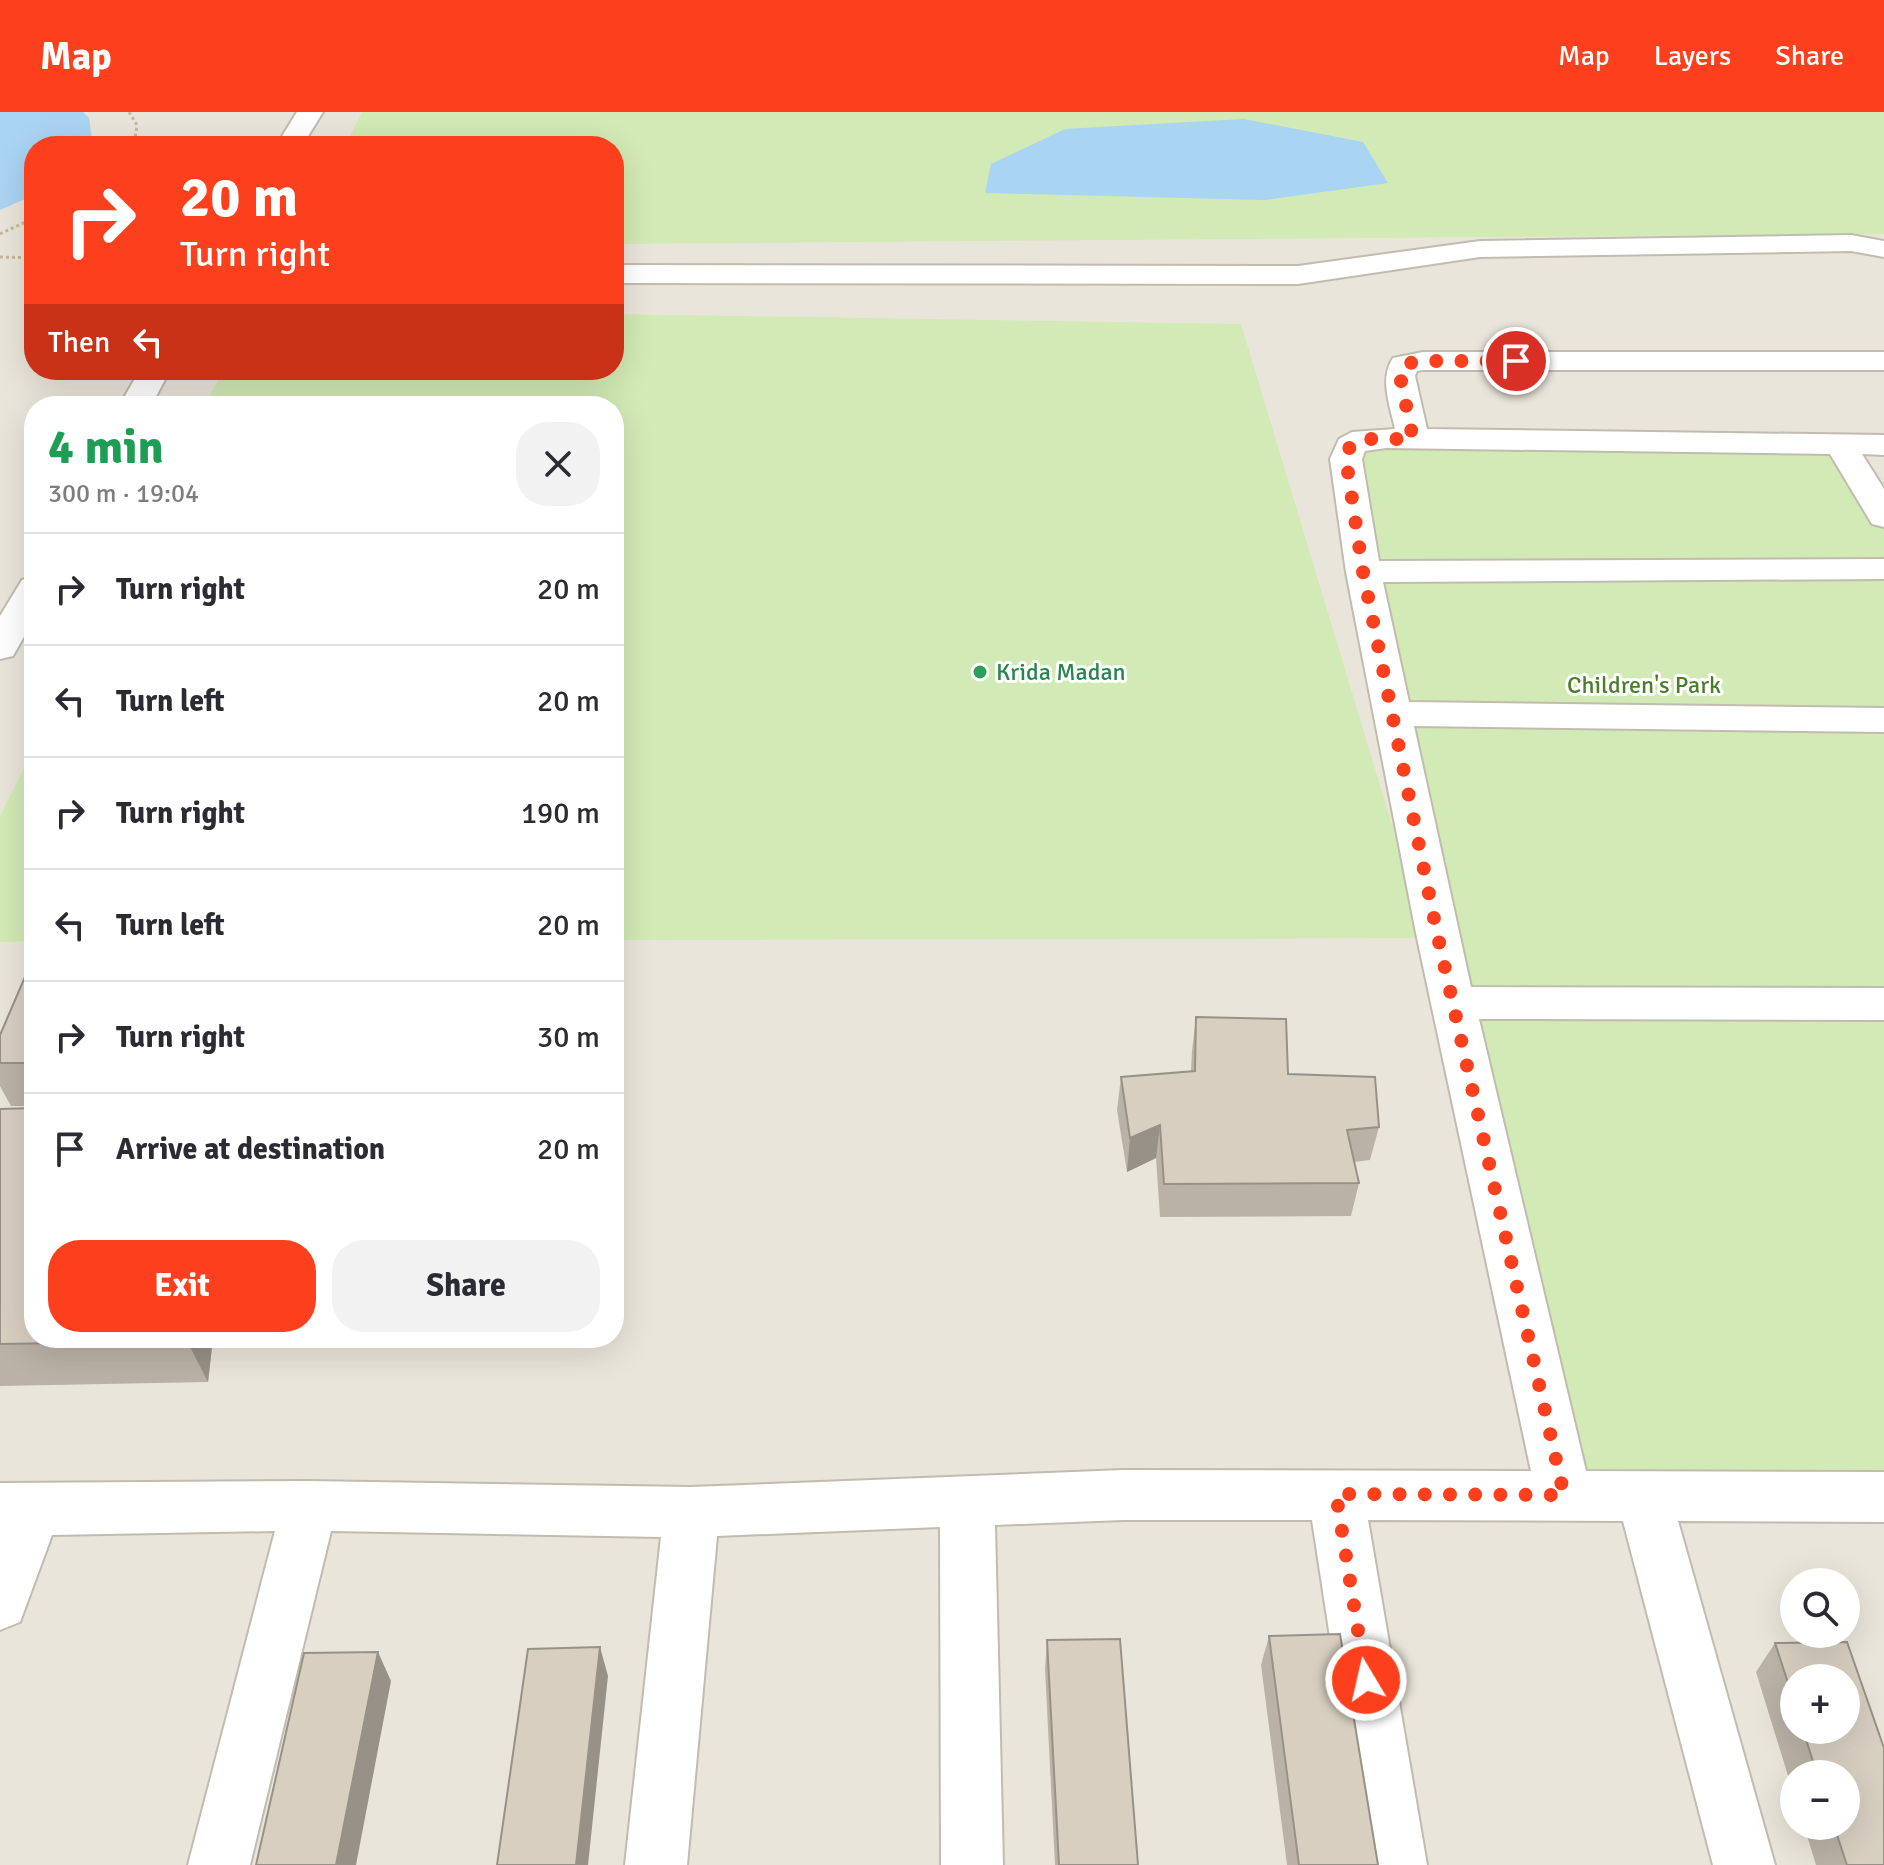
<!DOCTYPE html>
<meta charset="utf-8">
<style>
:root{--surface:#fff;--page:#f2f2f3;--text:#2b2b33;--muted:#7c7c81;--line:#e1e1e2;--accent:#fc3f1d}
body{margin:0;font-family:Signika,sans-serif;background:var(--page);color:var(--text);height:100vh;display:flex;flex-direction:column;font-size:30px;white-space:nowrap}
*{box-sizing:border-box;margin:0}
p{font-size:26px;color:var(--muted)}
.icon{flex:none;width:44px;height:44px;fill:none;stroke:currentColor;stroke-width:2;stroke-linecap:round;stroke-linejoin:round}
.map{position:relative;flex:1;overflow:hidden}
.sheet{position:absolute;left:24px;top:284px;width:600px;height:952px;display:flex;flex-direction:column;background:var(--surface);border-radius:32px;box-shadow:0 8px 32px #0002}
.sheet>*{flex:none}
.guide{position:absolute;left:24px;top:24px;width:600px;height:244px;border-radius:32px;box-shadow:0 8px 32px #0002;background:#fc3f1d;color:#fff;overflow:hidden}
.fabs{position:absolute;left:1780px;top:1456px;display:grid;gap:16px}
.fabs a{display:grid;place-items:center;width:80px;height:80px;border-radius:50%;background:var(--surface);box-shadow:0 8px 32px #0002;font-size:40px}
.pin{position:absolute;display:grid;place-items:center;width:68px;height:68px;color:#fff;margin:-34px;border:4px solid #fff;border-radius:50%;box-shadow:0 2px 8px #0007}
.me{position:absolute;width:88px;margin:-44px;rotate:351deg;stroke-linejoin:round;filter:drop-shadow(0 0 6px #0008)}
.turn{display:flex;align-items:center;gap:28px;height:168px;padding:0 24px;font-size:36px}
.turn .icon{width:104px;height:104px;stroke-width:2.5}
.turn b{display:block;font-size:56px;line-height:68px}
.then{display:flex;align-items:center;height:76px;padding:0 24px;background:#0003;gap:16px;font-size:30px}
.round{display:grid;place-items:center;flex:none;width:84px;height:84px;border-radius:32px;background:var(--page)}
.overview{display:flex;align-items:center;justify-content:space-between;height:136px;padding:0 24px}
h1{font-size:48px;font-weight:700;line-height:60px;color:#1e9e55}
.button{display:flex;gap:16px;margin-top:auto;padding:16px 24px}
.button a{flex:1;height:92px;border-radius:32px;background:var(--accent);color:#fff;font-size:32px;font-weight:700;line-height:92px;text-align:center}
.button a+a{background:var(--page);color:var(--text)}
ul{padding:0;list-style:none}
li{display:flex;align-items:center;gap:24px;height:112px;padding:0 24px;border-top:2px solid var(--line)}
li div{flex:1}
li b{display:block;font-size:30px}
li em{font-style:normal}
header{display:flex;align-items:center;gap:48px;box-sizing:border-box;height:112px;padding:0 40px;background:var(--accent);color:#fff}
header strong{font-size:38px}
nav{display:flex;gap:44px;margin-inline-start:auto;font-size:28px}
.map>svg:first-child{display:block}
.residential{fill:#eae5da;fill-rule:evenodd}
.green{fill:#d2eab5}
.water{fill:#a9d4f2}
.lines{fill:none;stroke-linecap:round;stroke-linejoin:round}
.street-casing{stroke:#c2bbae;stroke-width:4}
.path{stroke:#c4b79f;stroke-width:3;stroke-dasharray:3 3;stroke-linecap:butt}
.street{fill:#fff;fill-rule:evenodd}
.wall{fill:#bab2a6;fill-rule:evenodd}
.shaded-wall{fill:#979187}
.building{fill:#d8cfc1;stroke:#979187;stroke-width:2}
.route{stroke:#fc3f1d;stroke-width:14;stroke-dasharray:0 25.2}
.leisure-dot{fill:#2e9e5b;stroke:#fff;stroke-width:3}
.labels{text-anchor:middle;stroke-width:6;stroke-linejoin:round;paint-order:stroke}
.leisure-label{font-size:24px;fill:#27864d;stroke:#fff;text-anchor:start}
.park-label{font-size:24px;fill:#4a7f2a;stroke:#fff}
</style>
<header>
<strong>Map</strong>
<nav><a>Map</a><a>Layers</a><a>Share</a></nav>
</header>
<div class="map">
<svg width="1884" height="1753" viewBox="0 0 1884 1753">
<rect width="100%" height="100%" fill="#f6f3ec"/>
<path class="residential" d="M0,0H1884V1753H0ZM34,34H614V258H34ZM34,294H614V1226H34ZM1794,1470H1846V1522H1794ZM1794,1566H1846V1618H1794ZM1794,1662H1846V1714H1794Z"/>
<g class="green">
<path d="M362,0H1884V122L614,132V34H345Z"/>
<path d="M614,202L1241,212L1426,826L614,828V294H205L223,258H614Z"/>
<path d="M1840,332L1884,405V1384L1564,1383L1350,334Z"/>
<path d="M34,636V829L0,830V704Z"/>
</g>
<g class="water">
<path d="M0,0H83L89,6L93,34H34V83L0,98Z"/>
<path d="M1244,7L1363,30L1388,71L1264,88L985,81L991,52L1065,17Z"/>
</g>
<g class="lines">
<g class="street-casing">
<g id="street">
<path d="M297,0H323L302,34H276Z"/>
<path d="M1851,123L1884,129V145L1851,139L1480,145L1298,172L614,171V153L1298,154L1480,129Z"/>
<path d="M1423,240H1884V258H1423L1417,259L1415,264L1427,317L1884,323V343L1862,342L1884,377V415L1872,412L1830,342L1386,336L1365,339L1362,347L1379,449L1884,447V467L1383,470L1409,590L1884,596V620L1414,614L1471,875L1884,876V908L1479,907L1586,1359L1884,1360V1410L1678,1409L1775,1753H1713L1623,1409L1368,1408L1427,1753H1365L1312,1408H1123L995,1413L1003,1753H941L940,1415L717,1424L687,1753H625L661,1425L331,1419L250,1753H188L275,1419L52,1423L20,1510L0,1518V1371L309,1369L691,1375L1123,1358L1531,1359L1416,821L1346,460L1330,347L1339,327L1352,320L1395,317C1390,293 1379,267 1393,246Z"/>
<path d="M140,258H170L151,294H119Z"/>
<path d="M34,464V507L13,544L0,547V504L22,468Z"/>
</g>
</g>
<g class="path">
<path d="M129,0L137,13L134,34"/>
<path d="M0,122L34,106"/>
<path d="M0,145L34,146"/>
</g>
<use href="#street" class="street"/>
</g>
<g class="wall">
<path d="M34,844V994H11L0,974V923Z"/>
<path d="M1196,905L1288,962L1379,1015L1370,1048L1354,1050L1359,1071L1351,1104L1160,1105L1156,1046L1127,1060L1117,998L1121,965L1191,959L1192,939Z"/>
<path d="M0,997L213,1226L208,1270L0,1274Z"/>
<path d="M1269,1524L1378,1753H1287L1261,1553Z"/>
<path d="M1047,1528L1138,1753H1055L1045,1557Z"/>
<path d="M1847,1530L1884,1636V1753H1816L1804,1714H1846V1662H1794V1683L1756,1560L1775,1531ZM1794,1566H1846V1618H1794Z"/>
</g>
<g class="shaded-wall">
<path d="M1160,1013L1156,1046L1127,1060L1130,1026Z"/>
<path d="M188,1226H213L208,1270L187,1229Z"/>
<path d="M600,1535L608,1564L588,1753H576Z"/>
<path d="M378,1540L391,1569L356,1753H336Z"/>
</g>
<g class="building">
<path d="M34,844V951H0V923Z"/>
<path d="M1196,905L1286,907L1288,962L1375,965L1379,1015L1347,1018L1359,1071L1164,1072L1160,1013L1130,1026L1121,965L1195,959Z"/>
<path d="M34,996V1226H188L187,1229L0,1232V997Z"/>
<path d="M1340,1522L1378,1753H1299L1269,1524Z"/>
<path d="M1120,1527L1138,1753H1059L1047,1528Z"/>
<path d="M1847,1530L1884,1636V1753H1847L1834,1714H1846V1662H1817L1803,1618H1846V1566H1794V1589L1775,1531Z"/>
<path d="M600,1535L576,1753H497L528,1537Z"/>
<path d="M378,1540L336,1753H256L304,1541Z"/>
</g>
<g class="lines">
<path class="route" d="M1366,1568L1336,1382L1564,1383L1437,821L1363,460L1346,347L1350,334L1363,327H1413L1400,264L1404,252L1423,249H1516"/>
</g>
<circle class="leisure-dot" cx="980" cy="560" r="8"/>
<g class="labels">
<g class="leisure-label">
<text x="996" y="568">Krida Madan</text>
</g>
<g class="park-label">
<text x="1644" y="581">Children's Park</text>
</g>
</g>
</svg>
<div class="fabs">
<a><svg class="icon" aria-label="search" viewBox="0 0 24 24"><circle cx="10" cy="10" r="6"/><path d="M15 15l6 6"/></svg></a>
<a>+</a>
<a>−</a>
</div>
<div class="pin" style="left:1516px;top:249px;background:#d93025"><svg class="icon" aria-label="arrive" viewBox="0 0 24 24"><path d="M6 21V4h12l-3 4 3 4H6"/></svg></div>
<svg class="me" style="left:1366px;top:1568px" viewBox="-20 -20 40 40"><circle r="17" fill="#fc3f1d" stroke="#fff" stroke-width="3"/><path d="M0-11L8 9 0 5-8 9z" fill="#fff"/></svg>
<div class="guide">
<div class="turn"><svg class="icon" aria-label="right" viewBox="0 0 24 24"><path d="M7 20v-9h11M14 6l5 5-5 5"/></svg><div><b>20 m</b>Turn right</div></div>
<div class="then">Then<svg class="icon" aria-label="left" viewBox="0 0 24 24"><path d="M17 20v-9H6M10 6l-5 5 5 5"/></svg></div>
</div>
<section class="sheet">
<div class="overview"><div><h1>4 min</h1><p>300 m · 19:04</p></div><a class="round"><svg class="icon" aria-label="close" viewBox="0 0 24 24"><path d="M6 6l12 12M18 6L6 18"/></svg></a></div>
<ul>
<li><svg class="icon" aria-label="right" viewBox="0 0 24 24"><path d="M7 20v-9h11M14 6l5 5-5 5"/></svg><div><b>Turn right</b></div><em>20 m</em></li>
<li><svg class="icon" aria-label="left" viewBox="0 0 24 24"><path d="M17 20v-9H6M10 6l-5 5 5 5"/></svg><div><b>Turn left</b></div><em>20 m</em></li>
<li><svg class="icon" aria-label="right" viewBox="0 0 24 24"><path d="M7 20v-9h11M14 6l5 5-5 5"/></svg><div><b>Turn right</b></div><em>190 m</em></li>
<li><svg class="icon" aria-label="left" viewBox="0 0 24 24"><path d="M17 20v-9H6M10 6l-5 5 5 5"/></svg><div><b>Turn left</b></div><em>20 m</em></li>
<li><svg class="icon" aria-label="right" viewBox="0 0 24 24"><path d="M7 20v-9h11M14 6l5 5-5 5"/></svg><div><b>Turn right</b></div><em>30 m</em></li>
<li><svg class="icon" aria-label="arrive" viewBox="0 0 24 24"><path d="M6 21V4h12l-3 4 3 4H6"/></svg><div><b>Arrive at destination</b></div><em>20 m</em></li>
</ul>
<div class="button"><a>Exit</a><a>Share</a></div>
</section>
</div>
